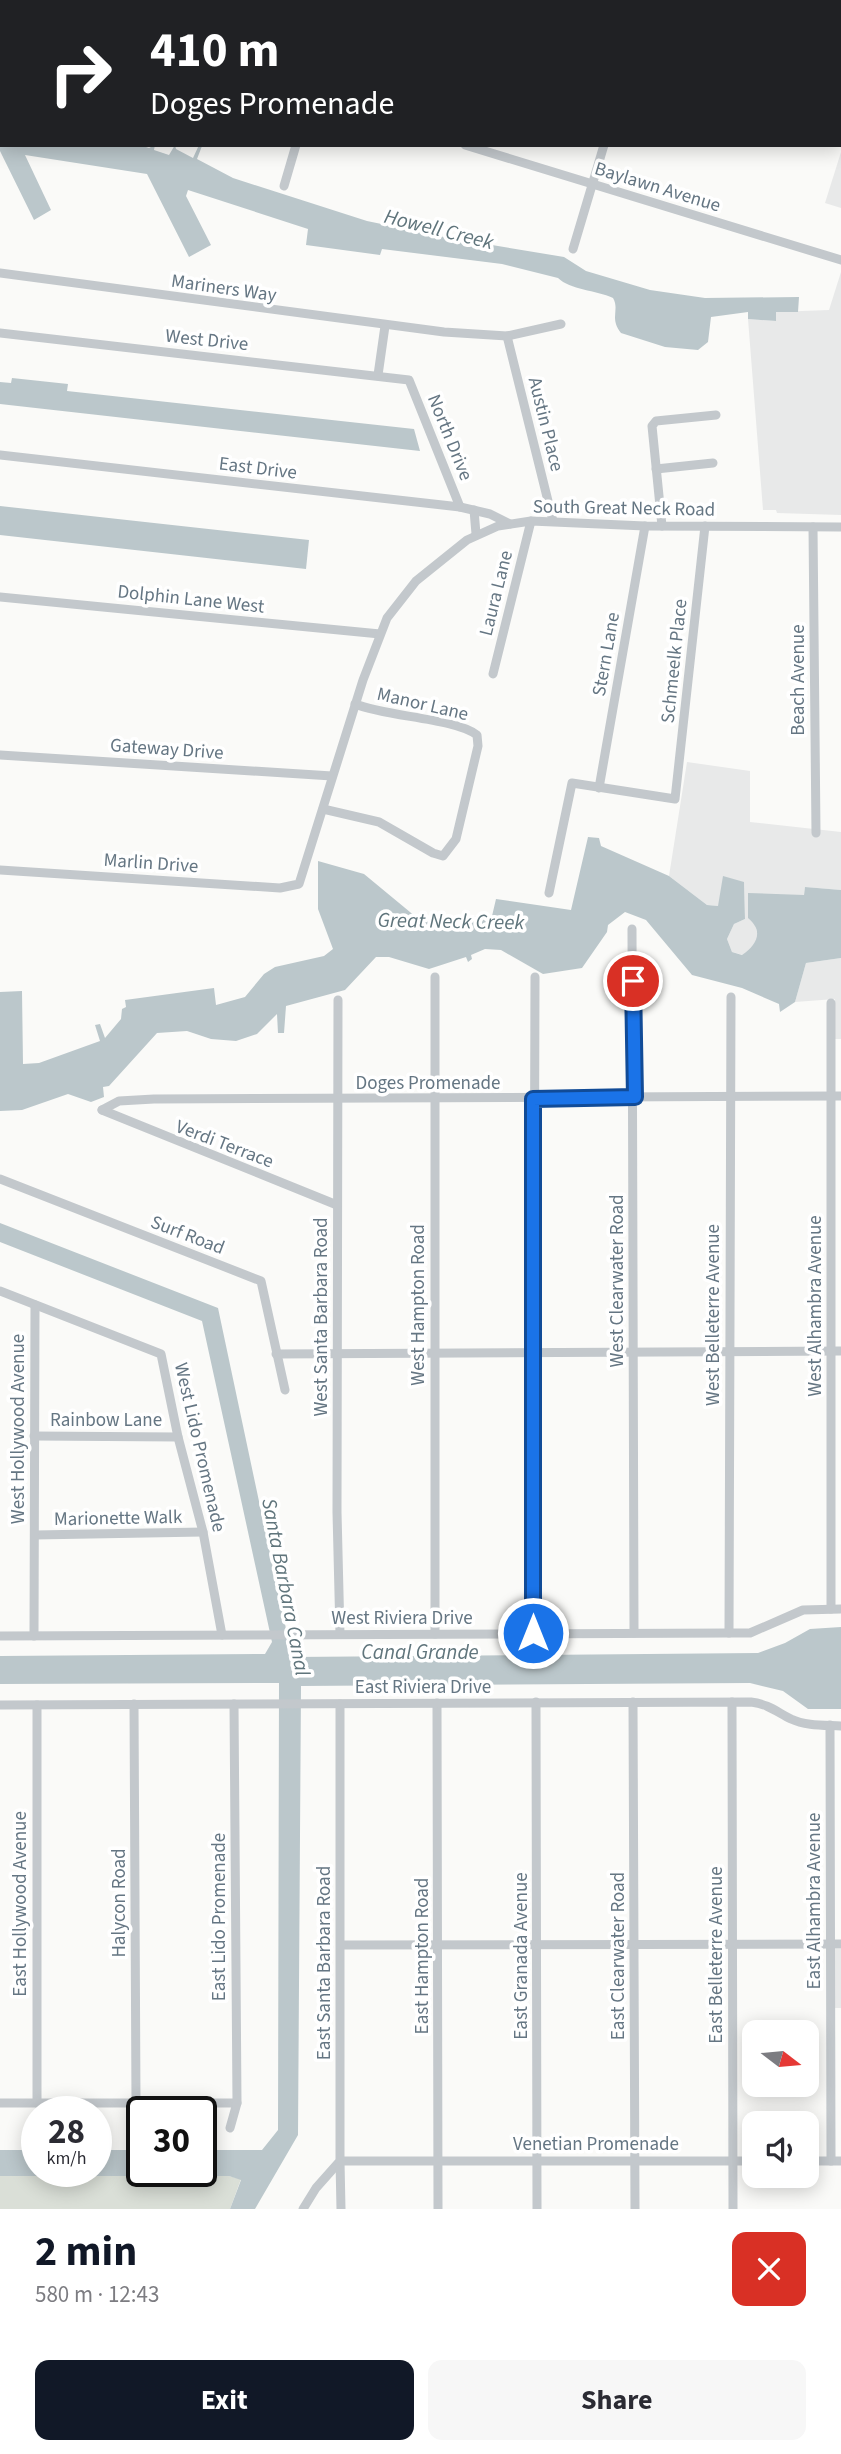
<!DOCTYPE html>
<meta charset="utf-8">
<style>
:root{--surface:#fff;--page:#f7f7f7;--text:#2b2b33;--muted:#7c7c81;--accent:#111827}
body{margin:0;font-family:"Source Sans 3",sans-serif;background:var(--page);color:var(--text);height:100vh;display:flex;flex-direction:column;font-size:26px;white-space:nowrap}
*{box-sizing:border-box;margin:0}
p{font-size:23px;color:var(--muted)}
.icon{flex:none;width:38px;height:38px;fill:none;stroke:currentColor;stroke-width:2;stroke-linecap:round;stroke-linejoin:round}
.map{position:relative;height:2209px;overflow:hidden}
.panel{display:flex;flex-direction:column;background:var(--surface);flex:1}
.panel>*{flex:none}
.hud{position:absolute;left:0px;top:0px;width:842px;height:147px;box-shadow:0 4px 18px #0003;background:#202124;color:#fff;overflow:hidden}
.needle{width:46px;rotate:106deg}
.controls{position:absolute;left:742px;top:2020px;display:grid;gap:14px}
.controls a{display:grid;place-items:center;width:77px;height:77px;border-radius:14px;background:var(--surface);box-shadow:0 4px 18px #0003;font-size:35px}
.speed{position:absolute;left:21px;top:2096px;display:flex;gap:14px;font-size:35px;font-weight:700;text-align:center}
.speed>*{display:grid;place-content:center;width:91px;height:91px;border-radius:50%;background:var(--surface);box-shadow:0 4px 18px #0003;line-height:1}
.speed small{font-size:18px;font-weight:400}
.speed .limit{border:4px solid #111;border-radius:10px;background:#fff;color:#111}
.pin{position:absolute;display:grid;place-items:center;width:60px;height:60px;color:#fff;margin:-30px;border:4px solid #fff;border-radius:50%;box-shadow:0 2px 7px #0007}
.me{position:absolute;width:77px;margin:-38px;rotate:0deg;stroke-linejoin:round;filter:drop-shadow(0 0 5px #0008)}
.turn{display:flex;align-items:center;gap:24px;height:147px;padding:0 35px;font-size:32px}
.turn .icon{width:91px;height:91px;stroke-width:2.5}
.turn b{display:block;font-size:49px;line-height:60px}
.round{display:grid;place-items:center;flex:none;width:74px;height:74px;border-radius:14px;background:var(--page)}
.overview{display:flex;align-items:center;justify-content:space-between;height:119px;padding:0 35px}
h1{font-size:42px;font-weight:700;line-height:52px;color:var(--accent)}
.cta{display:flex;gap:14px;margin-top:auto;padding:14px 35px}
.cta a{flex:1;height:80px;border-radius:14px;background:var(--accent);color:#fff;font-size:28px;font-weight:700;line-height:80px;text-align:center}
.cta a+a{background:var(--page);color:var(--text)}
.map>svg:first-child{display:block}
.built{fill:#e8e9e9}
.green{fill:#dadfd7}
.water{fill:#bbc7cb}
.lines{fill:none;stroke-linecap:round;stroke-linejoin:round}
.minor{stroke:#c3c8cc;stroke-width:9}
.route-casing{stroke:#114b97;stroke-width:18}
.route{stroke:#1a73e8;stroke-width:12}
.labels{text-anchor:middle;stroke-width:7;stroke-linejoin:round;paint-order:stroke}
.street-label{font-size:19px;fill:#657683;stroke:#fff}
.water-label{font-size:21px;font-style:italic;fill:#60757c;stroke:#fff}
</style>
<div class="map">
<svg width="841" height="2209" viewBox="0 0 841 2209">
<rect width="100%" height="100%" fill="#fafaf8"/>
<g class="built">
<path d="M841,152V208L825,203Z"/>
<path d="M841,272V515L777,513L776,510H763L748,319L776,321L775,312L829,310Z"/>
<path d="M687,762L750,771V822L841,832V890L805,887L804,895L755,924L758,937L754,947L743,955L732,952L727,939L734,924L745,919L744,882L718,906L707,905L669,876Z"/>
<path d="M841,958V1039H835V999L795,1002L806,963Z"/>
<path d="M835,1949H841V2008H834Z"/>
</g>
<path class="green" d="M0,2176H229L241,2179L230,2209H0Z"/>
<g class="water">
<path d="M0,105L2,145H140L149,148L155,145L154,150L169,155L175,145L176,149L193,158L199,145L202,146L197,159L233,178L367,221L444,237L564,257L586,271L650,290L705,298L799,297L798,312H776V321L748,319V312L711,317L708,342L698,350L665,347L621,333C609,318 620,310 613,298C596,290 570,290 558,278L502,264L382,249L380,255L306,245L308,229L188,190L186,196L211,245L189,257L147,174L25,155L51,210L34,220L0,151Z"/>
<path d="M12,378L68,384L67,391L414,429L420,451L0,404V382L11,383Z"/>
<path d="M0,506L309,540L306,569L0,535Z"/>
<path d="M588,837L599,838L601,846L669,876L707,905L718,906L723,876L744,882L745,919L734,924L727,939L732,952L742,955C757,945 764,931 748,918V893L804,895L805,887L841,890V958L806,963L795,1002L780,1012L779,1004L742,988L692,975L646,920L625,912L608,925L607,932L582,968L543,974L501,950L485,949L471,955L472,959L468,962L466,957L429,969L389,957H376L345,990L286,1006L284,1033H278L277,1014L257,1034L236,1041L211,1039L187,1031L157,1033L109,1086L103,1087L104,1097L91,1102L68,1094L22,1110L0,1111V992L22,991L23,1064L39,1063L100,1041L95,1025L100,1024L105,1038L121,1019L122,1009L126,1007L125,1000L214,988L216,1005L245,997L264,974L275,967L324,956L333,949L318,909V861L364,874L416,917L492,916L496,899L571,910Z"/>
<path d="M0,1223L218,1308L292,1657L758,1653L785,1643L810,1629L841,1627V1709H808L783,1691L750,1683L301,1686L298,2135L255,2209H230L241,2180L229,2176H0V2150H37V2172H96V2150H142V2172H201V2150H262L278,2130L279,1683L0,1684V1656L265,1654L272,1642L202,1321L0,1242Z"/>
</g>
<g class="lines">
<g class="minor">
<path d="M524,0L530,2"/>
<path d="M0,2L2,3"/>
<path d="M339,2V0"/>
<path d="M817,2L818,0"/>
<path d="M840,97H841"/>
<path d="M465,145L841,260"/>
<path d="M284,186L296,145"/>
<path d="M573,249L604,145"/>
<path d="M0,273L444,332L507,336L561,324"/>
<path d="M0,333L409,380L460,507"/>
<path d="M507,336L553,521"/>
<path d="M378,375L385,326"/>
<path d="M0,455L460,507L490,514L510,524"/>
<path d="M656,469L713,463"/>
<path d="M474,510L476,534"/>
<path d="M662,526L652,426L656,421L716,415"/>
<path d="M813,527L816,833"/>
<path d="M0,597L380,634"/>
<path d="M493,674L531,521"/>
<path d="M0,755L332,776"/>
<path d="M599,788L645,526"/>
<path d="M323,809L379,822L433,853L443,856L456,839L478,746L477,735C454,718 388,717 355,704"/>
<path d="M0,870L280,888L299,884L363,680L387,618L416,581L467,540L498,526L531,521L645,526L841,527"/>
<path d="M549,893L572,783L675,799L705,526"/>
<path d="M632,929L634,1633"/>
<path d="M338,1000L337,1512L340,1634"/>
<path d="M831,1003V1609"/>
<path d="M102,1110L119,1101L154,1099L841,1096"/>
<path d="M102,1110L337,1205"/>
<path d="M0,1179L261,1281L285,1390"/>
<path d="M0,1291L161,1354L178,1437L203,1532L222,1635"/>
<path d="M276,1354L841,1351"/>
<path d="M34,1436L178,1437"/>
<path d="M35,1535L203,1532"/>
<path d="M533,1633L535,977"/>
<path d="M729,1633L731,997"/>
<path d="M435,1634V977"/>
<path d="M0,1636L729,1633H750L803,1610L841,1609"/>
<path d="M34,1636L35,1305"/>
<path d="M536,1702L537,2209"/>
<path d="M633,1702L635,2209"/>
<path d="M732,1702L733,2209"/>
<path d="M437,1703L438,2209"/>
<path d="M134,1704L136,2102"/>
<path d="M0,1705L751,1702C768,1704 777,1712 791,1719C806,1726 825,1725 841,1726"/>
<path d="M37,1705V2103"/>
<path d="M830,1725L831,2161"/>
<path d="M341,1945L841,1944"/>
<path d="M0,2103H237"/>
<path d="M230,2128L237,2103L234,1704"/>
<path d="M807,2161H841"/>
<path d="M303,2209L316,2188L340,2161V1704"/>
<path d="M341,2209L340,2161H754"/>
</g>
</g>
<g class="lines">
<g class="route-casing">
<path id="route" d="M533,1633V1099L635,1097L633,981"/>
</g>
<use href="#route" class="route"/>
</g>
<g class="labels">
<g class="street-label">
<text transform="translate(658 186) rotate(17)" y="7">Baylawn Avenue</text>
<text transform="translate(224 287) rotate(8)" y="7">Mariners Way</text>
<text transform="translate(207 339) rotate(6)" y="7">West Drive</text>
<text transform="translate(547 424) rotate(76)" y="7">Austin Place</text>
<text transform="translate(451 437) rotate(68)" y="7">North Drive</text>
<text transform="translate(258 467) rotate(7)" y="7">East Drive</text>
<text transform="translate(624 507) rotate(1)" y="7">South Great Neck Road</text>
<text transform="translate(495 593) rotate(-76)" y="7">Laura Lane</text>
<text transform="translate(191 598) rotate(6)" y="7">Dolphin Lane West</text>
<text transform="translate(605 654) rotate(-80)" y="7">Stern Lane</text>
<text transform="translate(673 661) rotate(-84)" y="7">Schmeelk Place</text>
<text transform="translate(797 680) rotate(-90)" y="7">Beach Avenue</text>
<text transform="translate(423 703) rotate(13)" y="7">Manor Lane</text>
<text transform="translate(167 748) rotate(4)" y="7">Gateway Drive</text>
<text transform="translate(151 862) rotate(4)" y="7">Marlin Drive</text>
<text x="428" y="1089">Doges Promenade</text>
<text transform="translate(225 1143) rotate(21)" y="7">Verdi Terrace</text>
<text transform="translate(188 1234) rotate(21)" y="7">Surf Road</text>
<text transform="translate(616 1281) rotate(-90)" y="7">West Clearwater Road</text>
<text transform="translate(417 1305) rotate(-90)" y="7">West Hampton Road</text>
<text transform="translate(814 1306) rotate(-90)" y="7">West Alhambra Avenue</text>
<text transform="translate(712 1315) rotate(-90)" y="7">West Belleterre Avenue</text>
<text transform="translate(320 1317) rotate(-90)" y="7">West Santa Barbara Road</text>
<text x="106" y="1426">Rainbow Lane</text>
<text transform="translate(17 1429) rotate(-90)" y="7">West Hollywood Avenue</text>
<text transform="translate(201 1447) rotate(77)" y="7">West Lido Promenade</text>
<text transform="translate(118 1517) rotate(-1)" y="7">Marionette Walk</text>
<text x="402" y="1624">West Riviera Drive</text>
<text x="423" y="1693">East Riviera Drive</text>
<text transform="translate(813 1901) rotate(-90)" y="7">East Alhambra Avenue</text>
<text transform="translate(118 1903) rotate(-90)" y="7">Halycon Road</text>
<text transform="translate(19 1904) rotate(-90)" y="7">East Hollywood Avenue</text>
<text transform="translate(218 1917) rotate(-90)" y="7">East Lido Promenade</text>
<text transform="translate(715 1955) rotate(-90)" y="7">East Belleterre Avenue</text>
<text transform="translate(421 1956) rotate(-90)" y="7">East Hampton Road</text>
<text transform="translate(520 1956) rotate(-90)" y="7">East Granada Avenue</text>
<text transform="translate(617 1956) rotate(-90)" y="7">East Clearwater Road</text>
<text transform="translate(323 1963) rotate(-90)" y="7">East Santa Barbara Road</text>
<text x="596" y="2150">Venetian Promenade</text>
</g>
<g class="water-label">
<text transform="translate(439 229) rotate(14)" y="7">Howell Creek</text>
<text transform="translate(451 921) rotate(1)" y="7">Great Neck Creek</text>
<text transform="translate(286 1587) rotate(79)" y="7">Santa Barbara Canal</text>
<text x="420" y="1659">Canal Grande</text>
</g>
</g>
</svg>
<div class="controls">
<a><svg class="needle" viewBox="-14 -14 28 28"><path d="M0-13l5 13h-10z" fill="#e53935"/><path d="M0 13l5-13h-10z" fill="#7c7c81"/></svg></a>
<a><svg class="icon" aria-label="sound" viewBox="0 0 24 24"><path d="M4 9h4l5-4v14l-5-4H4zM17 9q2 3 0 6"/></svg></a>
</div>
<div class="speed"><div>28<small>km/h</small></div><div class="limit">30</div></div>
<div class="pin" style="left:633px;top:981px;background:#d93025"><svg class="icon" aria-label="arrive" viewBox="0 0 24 24"><path d="M6 21V4h12l-3 4 3 4H6"/></svg></div>
<svg class="me" style="left:533px;top:1633px" viewBox="-20 -20 40 40"><circle r="17" fill="#1a73e8" stroke="#fff" stroke-width="3"/><path d="M0-11L8 9 0 5-8 9z" fill="#fff"/></svg>
<div class="hud">
<div class="turn"><svg class="icon" aria-label="right" viewBox="0 0 24 24"><path d="M7 20v-9h11M14 6l5 5-5 5"/></svg><div><b>410 m</b>Doges Promenade</div></div>
</div>
</div>
<section class="panel">
<div class="overview"><div><h1>2 min</h1><p>580 m · 12:43</p></div><a class="round" style="background:#d93025;color:#fff"><svg class="icon" aria-label="close" viewBox="0 0 24 24"><path d="M6 6l12 12M18 6L6 18"/></svg></a></div>
<div class="cta"><a>Exit</a><a>Share</a></div>
</section>
